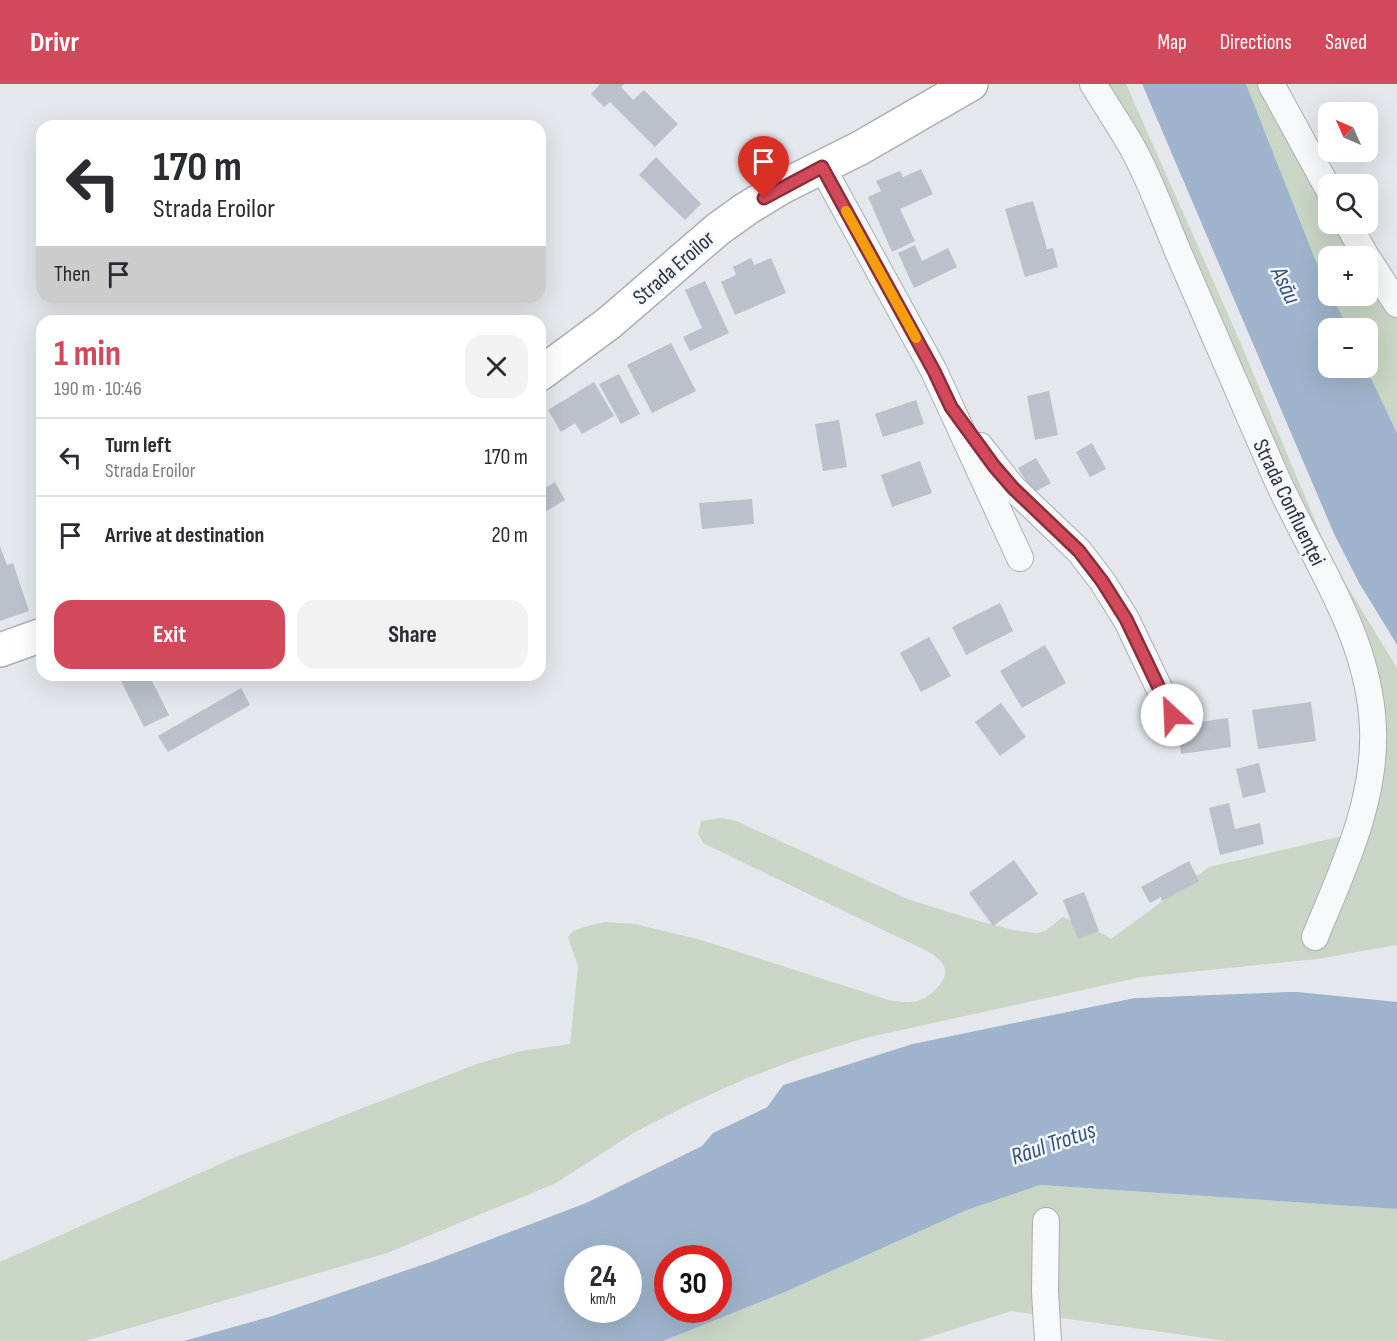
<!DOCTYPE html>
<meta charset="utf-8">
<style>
:root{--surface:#fff;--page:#f2f2f3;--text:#2b2b33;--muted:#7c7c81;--line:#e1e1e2;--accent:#d1495b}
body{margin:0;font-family:"Sofia Sans Condensed",sans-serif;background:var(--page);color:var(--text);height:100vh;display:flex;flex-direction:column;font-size:22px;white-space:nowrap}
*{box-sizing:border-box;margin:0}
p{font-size:20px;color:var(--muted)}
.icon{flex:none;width:33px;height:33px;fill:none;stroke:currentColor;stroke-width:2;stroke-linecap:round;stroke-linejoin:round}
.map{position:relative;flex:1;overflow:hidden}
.drawer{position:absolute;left:36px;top:231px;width:510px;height:366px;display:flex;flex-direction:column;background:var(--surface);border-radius:18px;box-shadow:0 6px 24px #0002}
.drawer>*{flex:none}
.banner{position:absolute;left:36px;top:36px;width:510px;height:183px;border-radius:18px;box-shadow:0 6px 24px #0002;background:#fff;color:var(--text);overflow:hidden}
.needle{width:39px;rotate:315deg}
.tools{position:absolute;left:1318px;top:18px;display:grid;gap:12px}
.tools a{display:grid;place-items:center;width:60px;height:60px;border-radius:12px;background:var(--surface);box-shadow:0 6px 24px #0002;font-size:30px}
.speed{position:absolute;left:564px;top:1161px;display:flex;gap:12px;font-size:30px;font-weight:700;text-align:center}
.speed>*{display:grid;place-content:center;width:78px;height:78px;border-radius:50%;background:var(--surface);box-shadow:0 6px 24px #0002;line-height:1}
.speed small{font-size:15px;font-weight:400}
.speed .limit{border:9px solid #d22;background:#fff;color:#111}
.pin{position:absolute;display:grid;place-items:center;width:51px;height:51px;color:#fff;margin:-62px -26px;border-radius:50% 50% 50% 0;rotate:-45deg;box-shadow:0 0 6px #0007}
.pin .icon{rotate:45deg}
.me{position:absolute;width:66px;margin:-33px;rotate:335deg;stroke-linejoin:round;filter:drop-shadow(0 0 4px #0008)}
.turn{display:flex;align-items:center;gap:21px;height:126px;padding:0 18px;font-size:27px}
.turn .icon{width:78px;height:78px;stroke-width:2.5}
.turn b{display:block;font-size:42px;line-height:51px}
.then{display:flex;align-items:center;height:57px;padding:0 18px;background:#0003;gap:12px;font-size:22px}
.round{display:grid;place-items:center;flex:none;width:63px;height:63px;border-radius:18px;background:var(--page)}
.overview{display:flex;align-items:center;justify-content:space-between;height:102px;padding:0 18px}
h1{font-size:36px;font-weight:700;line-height:45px;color:var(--accent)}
.cta{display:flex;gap:12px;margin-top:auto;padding:12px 18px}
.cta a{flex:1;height:69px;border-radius:18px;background:var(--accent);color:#fff;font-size:24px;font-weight:700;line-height:69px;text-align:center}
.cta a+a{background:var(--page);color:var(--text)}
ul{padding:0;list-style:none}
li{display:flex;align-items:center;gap:18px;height:78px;padding:0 18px;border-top:2px solid var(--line)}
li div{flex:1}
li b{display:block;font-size:22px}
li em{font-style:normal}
header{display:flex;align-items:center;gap:36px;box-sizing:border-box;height:84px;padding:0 30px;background:var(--accent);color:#fff}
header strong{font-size:28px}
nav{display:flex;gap:33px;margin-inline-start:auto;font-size:21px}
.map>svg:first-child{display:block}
.green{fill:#c9d6c5}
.water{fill:#9fb4cc;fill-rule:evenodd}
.pier{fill:#e4e7ec}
.building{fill:#bbc0ca}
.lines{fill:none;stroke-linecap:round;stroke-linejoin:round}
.minor-casing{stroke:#a9aeb7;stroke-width:28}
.secondary-casing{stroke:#a9aeb7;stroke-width:36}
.minor{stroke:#f7f8fa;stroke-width:26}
.secondary{stroke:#fff;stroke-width:33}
.route-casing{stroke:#882f3b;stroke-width:15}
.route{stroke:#d1495b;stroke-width:10}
.slow{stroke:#f59e0b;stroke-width:10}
.labels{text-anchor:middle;stroke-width:5;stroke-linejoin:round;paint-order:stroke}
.street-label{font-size:22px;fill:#2b3445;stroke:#f4f6f9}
.water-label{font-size:24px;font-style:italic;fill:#34527a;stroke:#f4f6f9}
</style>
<header>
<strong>Drivr</strong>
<nav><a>Map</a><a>Directions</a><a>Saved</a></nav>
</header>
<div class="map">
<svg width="1397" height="1257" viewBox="0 0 1397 1257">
<rect width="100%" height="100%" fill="#e4e7ec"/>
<g class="green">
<path d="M1080,0H1126L1235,246L1322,453L1347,502L1397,584V861L1317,875L1141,893L865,954L803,973L747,994L692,1019L635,1048L556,1099L387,1169L85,1257H0V1178L236,1073L477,980L521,967L570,960L578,882L568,853L573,847L584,843L605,838L635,840L701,856L892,917C898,917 905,919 912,918C920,917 927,913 933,908C952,890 948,879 927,867L703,759L698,750L701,737L722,734L736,737L910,816L968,834L1013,846L1036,849L1045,847L1063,833L1103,850L1111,855L1209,783L1347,751L1357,708L1361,626L1351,580L1335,535L1126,76Z"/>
<path d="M1246,0H1285L1329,100V140H1356L1397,221V349L1366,284H1368V244H1348L1332,212H1368V172H1329V204L1315,175Z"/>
<path d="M1040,1101L1397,1125V1257H1227L1011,1227L917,1257H663L785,1208L967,1126Z"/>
</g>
<g class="water">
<path d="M1142,0H1246L1315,175L1329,204V212H1332L1348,244H1329V284H1366L1397,349V561L1359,499L1334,450Z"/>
<path d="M1287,907L1397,918V1125L1040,1101L967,1126L785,1208L663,1257H184L272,1232L436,1176L586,1119L702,1062L713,1049L767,1023L783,1001L912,960L1134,914ZM578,1174H628V1226H578ZM668,1174H718V1226H668Z"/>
</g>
<g class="pier">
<path d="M1139,0H1142L1334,450L1359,499L1397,561V564L1356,501L1331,451Z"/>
<path d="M1287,904L1317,907L1134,914L912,960L783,1001L767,1023L713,1049H709L765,1021L782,998L912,957L1134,911Z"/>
<path d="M475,1158L436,1176L272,1232L181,1257L184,1254L271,1230Z"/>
</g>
<g class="building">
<path d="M600,0H624L621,3L633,16L644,6L678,40L655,63L610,18L604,23L591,10Z"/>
<path d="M656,73L701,120L685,136L639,91Z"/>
<path d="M921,85L933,110L900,125L915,157L892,168L868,113L881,107L876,97L900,87L903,93Z"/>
<path d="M1033,117L1047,165L1053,164L1058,183L1025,193L1005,125Z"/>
<path d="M915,161L922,177L948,164L957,183L914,204L898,169Z"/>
<path d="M751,174L754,181L771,174L786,209L735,231L721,198L736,191L733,183Z"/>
<path d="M705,197L729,249L690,267L683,253L702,244L685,206Z"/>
<path d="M671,259L696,307L652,329L627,281Z"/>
<path d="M619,290L640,330L621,340L599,300Z"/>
<path d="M594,298L614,332L582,350L575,339L561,348L548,326Z"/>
<path d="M1049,307L1058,351L1035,356L1027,312Z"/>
<path d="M916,316L924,340L883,353L875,330Z"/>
<path d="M839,336L847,383L823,387L815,340Z"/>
<path d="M1092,359L1106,385L1090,393L1076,368Z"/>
<path d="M1036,374L1051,399L1033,409L1018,384Z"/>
<path d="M920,377L932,409L892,423L881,391Z"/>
<path d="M555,398L565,416L540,431V407Z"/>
<path d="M752,415L754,440L702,445L699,419Z"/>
<path d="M0,462L7,481L13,479L29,527L0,537Z"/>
<path d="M1000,519L1013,547L966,571L952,543Z"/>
<path d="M929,553L951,592L921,608L900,569Z"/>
<path d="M1045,561L1066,599L1022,624L1000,587Z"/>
<path d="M118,591H149L169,631L144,643Z"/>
<path d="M241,604L250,621L168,668L158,652Z"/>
<path d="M1311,618L1316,657L1258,665L1252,626Z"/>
<path d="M1001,619L1026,653L1000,672L975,638Z"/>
<path d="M1228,634L1231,663L1181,670L1177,641Z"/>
<path d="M1259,679L1266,708L1243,714L1236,685Z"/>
<path d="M1229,719L1235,745L1260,739L1264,760L1220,771L1209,724Z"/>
<path d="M1014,776L1038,810L993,842L969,809Z"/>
<path d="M1189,777L1199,797L1162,817L1161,813L1150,819L1141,803Z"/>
<path d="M1084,808L1099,847L1078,855L1063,816Z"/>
</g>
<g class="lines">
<g class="minor-casing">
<g id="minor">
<path d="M1093,0C1106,21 1120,42 1132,63C1151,97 1164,135 1179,170C1211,243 1243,317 1275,391C1312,474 1370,551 1373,645C1376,718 1342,787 1315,853"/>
<path d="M1271,0L1329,106"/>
<path d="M822,83L934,287L1020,474"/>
<path d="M1348,140L1366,172"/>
<path d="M1368,175L1397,220"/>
<path d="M980,362L1013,404L1079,467L1102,497L1126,535L1172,631"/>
<path d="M1046,1137L1045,1208L1048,1257"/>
</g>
</g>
<g class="secondary-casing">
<g id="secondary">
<path d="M540,290L609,239L718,145L746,125L782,103L860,64L971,0"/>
<path d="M0,566L42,551"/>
</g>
</g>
<use href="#minor" class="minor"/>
<use href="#secondary" class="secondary"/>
</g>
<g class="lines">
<g class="route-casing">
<path id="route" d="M764,114L822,83L934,287L951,323L994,382L1013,404L1079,467L1102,497L1126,535L1172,631"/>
</g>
<use href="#route" class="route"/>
<path class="slow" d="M846,127L916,254"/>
</g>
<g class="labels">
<g class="street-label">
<text transform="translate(673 183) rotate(-41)" y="8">Strada Eroilor</text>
<text transform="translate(1290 418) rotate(64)" y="8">Strada Confluenței</text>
</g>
<g class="water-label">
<text transform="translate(1286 201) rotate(64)" y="8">Asău</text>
<text transform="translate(1053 1059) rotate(-19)" y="8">Râul Trotuș</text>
</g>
</g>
</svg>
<div class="tools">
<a><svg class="needle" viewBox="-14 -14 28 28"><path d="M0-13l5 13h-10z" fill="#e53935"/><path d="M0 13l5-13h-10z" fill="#7c7c81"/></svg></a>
<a><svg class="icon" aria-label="search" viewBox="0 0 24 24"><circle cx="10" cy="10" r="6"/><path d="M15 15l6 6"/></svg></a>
<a>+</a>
<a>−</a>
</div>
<div class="speed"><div>24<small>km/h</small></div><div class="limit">30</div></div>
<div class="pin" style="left:764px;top:114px;background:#d93025"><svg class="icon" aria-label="arrive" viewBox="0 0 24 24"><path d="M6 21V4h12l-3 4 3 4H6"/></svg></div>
<svg class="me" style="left:1172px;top:631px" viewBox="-20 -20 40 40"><circle r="19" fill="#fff"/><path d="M0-13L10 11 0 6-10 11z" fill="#d1495b"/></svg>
<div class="banner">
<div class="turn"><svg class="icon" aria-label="left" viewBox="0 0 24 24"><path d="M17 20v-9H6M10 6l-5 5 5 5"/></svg><div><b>170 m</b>Strada Eroilor</div></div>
<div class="then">Then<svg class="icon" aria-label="arrive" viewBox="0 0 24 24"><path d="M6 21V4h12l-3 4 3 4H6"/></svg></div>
</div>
<section class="drawer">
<div class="overview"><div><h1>1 min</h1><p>190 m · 10:46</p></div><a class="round"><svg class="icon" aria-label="close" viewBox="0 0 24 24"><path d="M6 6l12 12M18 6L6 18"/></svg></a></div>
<ul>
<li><svg class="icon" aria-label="left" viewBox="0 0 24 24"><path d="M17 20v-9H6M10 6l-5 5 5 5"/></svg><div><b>Turn left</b><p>Strada Eroilor</p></div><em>170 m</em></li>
<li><svg class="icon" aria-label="arrive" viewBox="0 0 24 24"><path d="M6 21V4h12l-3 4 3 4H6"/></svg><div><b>Arrive at destination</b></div><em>20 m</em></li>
</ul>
<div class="cta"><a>Exit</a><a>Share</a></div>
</section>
</div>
